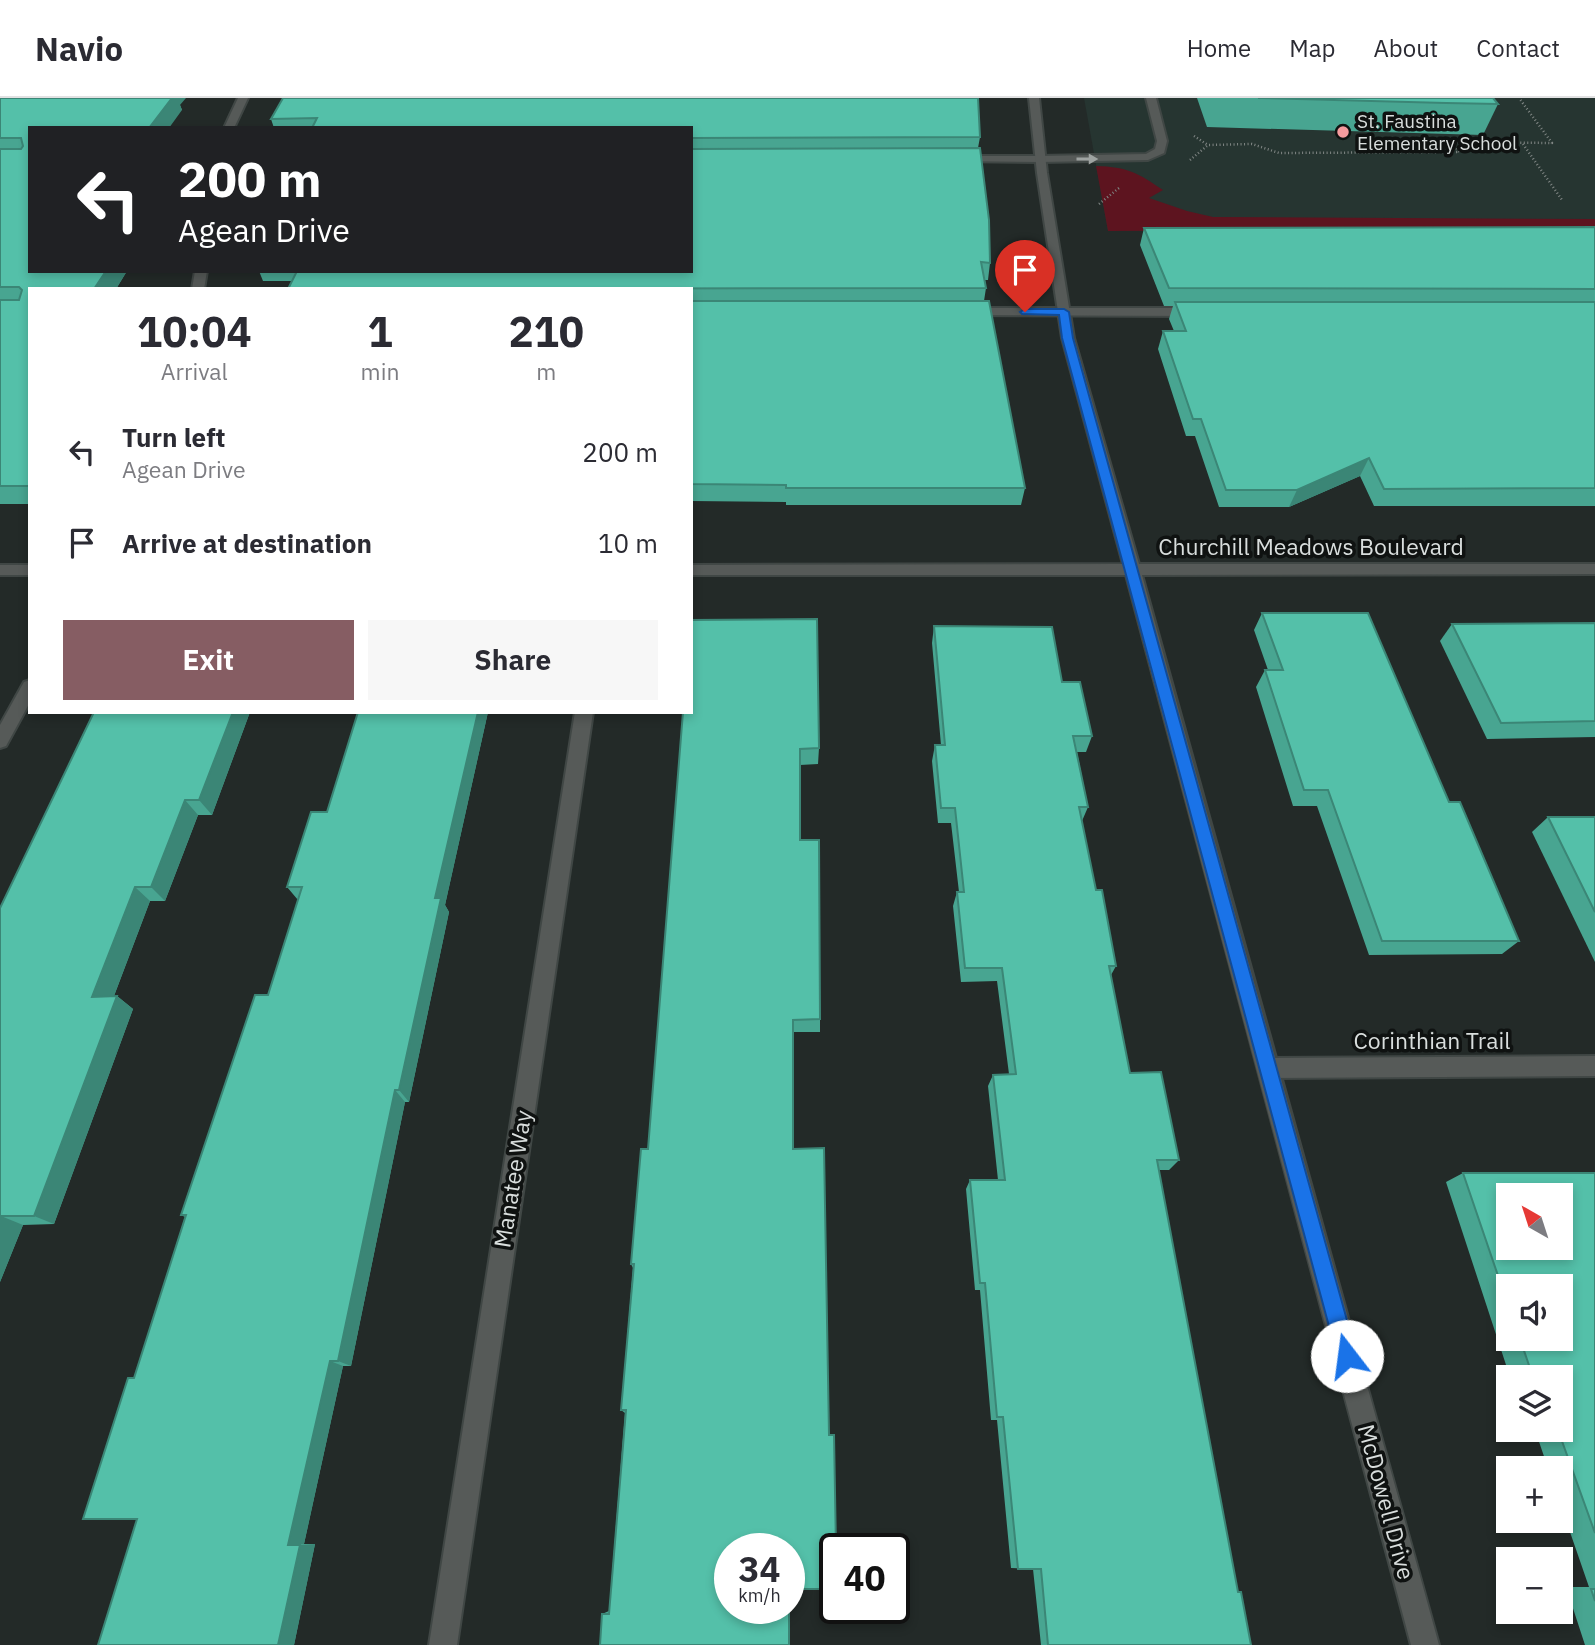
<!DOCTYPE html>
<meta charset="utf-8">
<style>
:root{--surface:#fff;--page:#f7f7f7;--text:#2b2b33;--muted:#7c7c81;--line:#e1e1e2;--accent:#865d63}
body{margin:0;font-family:"IBM Plex Sans",sans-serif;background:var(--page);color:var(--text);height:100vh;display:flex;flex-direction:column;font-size:26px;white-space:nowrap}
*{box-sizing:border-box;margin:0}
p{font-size:23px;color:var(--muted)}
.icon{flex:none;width:38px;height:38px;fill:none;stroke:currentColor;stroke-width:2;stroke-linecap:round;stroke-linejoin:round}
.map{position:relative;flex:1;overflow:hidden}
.side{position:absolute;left:28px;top:189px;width:665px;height:427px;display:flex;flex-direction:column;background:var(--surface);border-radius:0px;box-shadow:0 4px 10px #0003}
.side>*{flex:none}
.banner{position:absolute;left:28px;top:28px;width:665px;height:147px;border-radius:0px;box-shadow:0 4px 10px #0003;background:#202124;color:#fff;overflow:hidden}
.needle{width:46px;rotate:321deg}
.controls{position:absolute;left:1496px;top:1085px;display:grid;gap:14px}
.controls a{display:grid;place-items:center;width:77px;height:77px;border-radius:0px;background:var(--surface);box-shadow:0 4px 10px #0003;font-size:35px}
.speed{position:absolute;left:714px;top:1435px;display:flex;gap:14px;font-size:35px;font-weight:700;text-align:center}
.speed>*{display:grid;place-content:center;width:91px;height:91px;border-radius:50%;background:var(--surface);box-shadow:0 4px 10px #0003;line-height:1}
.speed small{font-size:18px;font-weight:400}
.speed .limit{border:4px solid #111;border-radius:10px;background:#fff;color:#111}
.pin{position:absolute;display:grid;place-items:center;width:60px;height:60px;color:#fff;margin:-72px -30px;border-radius:50% 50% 50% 0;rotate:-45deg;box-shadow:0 0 7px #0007}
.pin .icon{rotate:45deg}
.me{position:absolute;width:77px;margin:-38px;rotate:345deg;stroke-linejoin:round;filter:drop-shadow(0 0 5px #0008)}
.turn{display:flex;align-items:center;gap:24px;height:147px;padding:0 35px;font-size:32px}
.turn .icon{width:91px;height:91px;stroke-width:2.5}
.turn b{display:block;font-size:49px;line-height:60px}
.eta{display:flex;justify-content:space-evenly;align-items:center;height:119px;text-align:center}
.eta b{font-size:42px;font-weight:700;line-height:49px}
.cta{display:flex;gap:14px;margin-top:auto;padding:14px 35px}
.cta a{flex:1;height:80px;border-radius:0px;background:var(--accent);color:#fff;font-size:28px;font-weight:700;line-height:80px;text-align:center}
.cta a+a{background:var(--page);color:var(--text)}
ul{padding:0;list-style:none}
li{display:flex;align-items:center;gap:21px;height:91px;padding:0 35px}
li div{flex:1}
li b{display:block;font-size:26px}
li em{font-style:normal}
header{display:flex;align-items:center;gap:42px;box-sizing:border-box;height:98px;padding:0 35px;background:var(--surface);border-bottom:2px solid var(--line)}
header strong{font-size:33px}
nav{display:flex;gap:38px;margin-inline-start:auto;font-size:24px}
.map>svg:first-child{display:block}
.built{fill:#263531}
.green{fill:#5d141f}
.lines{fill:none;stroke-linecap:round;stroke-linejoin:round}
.service-casing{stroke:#404745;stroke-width:4}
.minor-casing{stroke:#404745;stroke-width:4}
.tertiary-casing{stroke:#404745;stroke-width:4}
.path{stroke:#818785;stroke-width:2.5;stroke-dasharray:1 2.5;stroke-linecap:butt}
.service{fill:#565a58;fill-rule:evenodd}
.minor{fill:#565a58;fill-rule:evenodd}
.tertiary{fill:#565a58;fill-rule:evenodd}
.wall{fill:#48a591;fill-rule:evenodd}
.shaded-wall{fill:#3b8676}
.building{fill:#54c0a9;stroke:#3b8676;stroke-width:2;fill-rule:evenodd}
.oneway{fill:#9ea3a1}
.route{fill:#1a73e8;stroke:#114b97;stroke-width:2}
.poi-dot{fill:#f59b9e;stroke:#0f1211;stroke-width:2.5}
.labels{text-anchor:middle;stroke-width:7;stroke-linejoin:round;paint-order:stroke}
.far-poi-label{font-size:19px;fill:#d9dedd;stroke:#0f1211;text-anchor:start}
.street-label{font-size:23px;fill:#d9dedd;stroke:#0f1211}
</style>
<header>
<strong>Navio</strong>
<nav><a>Home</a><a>Map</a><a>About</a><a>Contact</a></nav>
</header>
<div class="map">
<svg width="1595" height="1547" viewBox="0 0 1595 1547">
<rect width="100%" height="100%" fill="#232a28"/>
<path class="built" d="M1084,0H1595V131L1108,133Z"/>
<path class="green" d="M1096,68C1128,69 1138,75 1163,92L1149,100L1187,113L1213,119L1595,121V131L1108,133Z"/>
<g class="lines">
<g class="service-casing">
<path id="service" d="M1146,0H1156L1167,43L1164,55L1148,62L1040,64L1035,61L1040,58L1146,56L1155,51L1157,43Z"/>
</g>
<g class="minor-casing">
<g id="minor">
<path d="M957,58H1040L1045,61L1040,64L953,63V59Z"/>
<path d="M965,210H1198L1204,214L1198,218L961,217L959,214Z"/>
<path d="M575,614H593L457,1547H429Z"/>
<path d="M1595,958V978L1269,980L1261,977L1258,970L1261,963L1269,960Z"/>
</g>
</g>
<g class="tertiary-casing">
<g id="tertiary">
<path d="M238,0H248L234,30H224Z"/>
<path d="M1029,0H1039L1047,75L1074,240L1139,466H1595V476L1142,477C1238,834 1341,1190 1439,1547H1411C1316,1190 1218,834 1126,477H691V467L1123,466L1062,240L1037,75Z"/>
<path d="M195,173H207L204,191H192Z"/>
<rect x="0" y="467" width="30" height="10"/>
<path d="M30,582V604L6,648L0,650V627L24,584Z"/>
</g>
</g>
<g class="path">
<path d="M1194,38L1208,47"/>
<path d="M1523,46L1562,102"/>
<path d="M1459,54L1452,44L1552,45L1519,0"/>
<path d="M1190,62L1208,47L1252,46L1279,55L1459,54"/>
<path d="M1099,106L1119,90"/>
</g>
<use href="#service" class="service"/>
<use href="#minor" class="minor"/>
<use href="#tertiary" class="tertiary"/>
</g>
<g class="wall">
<path d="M0,0L180,7L182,12L30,30L127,173L116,191H30V406H0Z"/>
<path d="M283,0L980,39L978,50L990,165L988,182H985L986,190L984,203L1025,390L1021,407H786V404L691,403V191H288L292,183H263L259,173H691V30H274L271,21Z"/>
<path d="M1197,0H1493L1498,6L1483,37L1207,29Z"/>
<path d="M1595,129V408H1374L1360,378L1289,409H1219L1195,338H1186L1158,251L1163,233H1174L1169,221L1173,208H1164L1140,147L1144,130Z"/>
<path d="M1262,515L1449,704L1519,843L1502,856L1369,857L1317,708H1293L1256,589L1265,572H1268L1254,532Z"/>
<path d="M1595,525V639L1487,641L1440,543L1452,526Z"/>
<path d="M934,528L1062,584L1092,638L1086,654H1077L1088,709L1082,723L1096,792L1116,868L1111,877L1130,975L1179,1062L1169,1072H1159L1238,1493L1251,1547H1041L1033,1471L1011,1470L997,1322H991L980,1192H975L966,1091L970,1082H998L988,988L993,977L1009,976L997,883L961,884L953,808L957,794H959L951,725H938L932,663L935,647H941L932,545Z"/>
<path d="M250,614L212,717H198L165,803H150L114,898H117L133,911L54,1126L23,1127L0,1184V810Z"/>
<path d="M358,614H488L445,807L449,814L409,1004H405L351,1268H343L304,1446H315L294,1547H98L137,1421H83L134,1280L185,1119L181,1117L268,897L298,802L287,789L327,714Z"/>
<path d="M683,614L819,650L818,666L800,667V742L820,921V934H794L789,1547L602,1516L609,1513L625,1315L621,1312L633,1170L631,1166L648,1051Z"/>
<path d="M1548,719H1595V864L1532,734Z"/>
<path d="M1463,1075H1595V1547H1585L1566,1489H1589L1561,1408V1370H1548L1535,1332H1561V1279H1510L1446,1084ZM1508,1188L1561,1241H1508Z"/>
</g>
<g class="shaded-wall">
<path d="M172,0H186L180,7L182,12L169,30H149Z"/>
<path d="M106,173H127L116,191H94Z"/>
<path d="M1369,360L1360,378L1289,409L1297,392Z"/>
<path d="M233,614H250L212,717L199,702Z"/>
<path d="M478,614H488L445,807L449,814L409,1004L399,992L435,800Z"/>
<path d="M185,702L198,717L165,803L151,789Z"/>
<path d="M135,789L150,803L109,911L92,899Z"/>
<path d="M117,898L133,911L54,1126L34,1118Z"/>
<path d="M395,992L405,1004L351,1268L338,1263Z"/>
<path d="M1,1118L23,1127L0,1184V1121Z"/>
<path d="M330,1263L343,1268L304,1446L288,1447Z"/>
<path d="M315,1446L294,1547H278L300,1447Z"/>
</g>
<g class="building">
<path d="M0,0H172L149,30H30V173H106L94,191H30V388H0V202H19L22,192L19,189H0V51H21L23,48L21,40H0Z"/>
<path d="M283,0H978L980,39L691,40V30H312L317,20L271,21Z"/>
<path d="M1258,0H1493L1498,6L1446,5Z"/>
<path d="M980,50L989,122L990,165L981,164L986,190L288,191L297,173H691V51Z"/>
<path d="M1595,129V191L1169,190L1144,130Z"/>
<path d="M691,203H989L1025,390H786V387L691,386Z"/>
<path d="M1175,204H1595V390L1384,391L1369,360L1297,392H1226L1201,321H1193L1163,233H1186Z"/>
<path d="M1262,515H1368L1449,704H1460L1519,843H1382L1328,692H1304L1265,572H1283Z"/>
<path d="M817,521L819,650L800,651V742H819L820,921L793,922V1051L824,1050L829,1337H834L836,1451L835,1491H789V1451H730V1510H789V1547H600L602,1516H609L626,1312H621L634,1166H631L641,1051H648L683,614H691V522Z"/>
<path d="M1595,525V623L1501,625L1452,526Z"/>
<path d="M934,528L1052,529L1062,584H1080L1092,638H1073L1088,709H1079L1096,792H1102L1116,868H1109L1130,975L1161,974L1179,1062H1157L1238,1494H1241L1251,1547H1048L1041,1471H1018L1003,1319H997L985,1185H980L970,1082H1005L993,977L1016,976L1002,870H965L957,794H964L955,710H941L935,647H945Z"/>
<path d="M94,614H233L199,702H185L151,789H135L92,899L117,898L34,1118H1L0,1121V810Z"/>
<path d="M358,614H478L435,800H441L399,992H395L338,1263H330L288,1447H300L278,1547H98L137,1421H83L128,1280H134L186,1117H181L255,897H268L302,789H287L311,714H327Z"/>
<path d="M1548,719H1595V814Z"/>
<path d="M1463,1075H1595V1435L1558,1332H1561V1279H1533L1520,1241H1561V1188H1508V1207ZM1508,1097H1561V1150H1508Z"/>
<path d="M1591,1491H1595V1503Z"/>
</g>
<defs><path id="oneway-solid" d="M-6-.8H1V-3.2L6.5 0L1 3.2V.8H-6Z" transform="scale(1.75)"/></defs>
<use class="oneway" href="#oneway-solid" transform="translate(1087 61)"/>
<path class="route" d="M1025,211H1064L1069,214L1073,240L1357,1258L1354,1266L1347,1269L1340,1266L1337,1258L1062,240L1059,217L1022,216L1020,214Z"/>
<circle class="poi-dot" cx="1343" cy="34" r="7"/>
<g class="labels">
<g class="far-poi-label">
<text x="1357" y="30">St. Faustina<tspan x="1357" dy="22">Elementary School</tspan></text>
</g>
<g class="street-label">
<text x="1311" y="457">Churchill Meadows Boulevard</text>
<text x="1432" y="951">Corinthian Trail</text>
<text transform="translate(513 1081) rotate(-81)" y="8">Manatee Way</text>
<text transform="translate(1386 1404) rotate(75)" y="8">McDowell Drive</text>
</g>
</g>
</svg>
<div class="controls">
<a><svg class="needle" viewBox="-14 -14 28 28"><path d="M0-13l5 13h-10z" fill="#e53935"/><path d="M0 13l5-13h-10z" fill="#7c7c81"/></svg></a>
<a><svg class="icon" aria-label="sound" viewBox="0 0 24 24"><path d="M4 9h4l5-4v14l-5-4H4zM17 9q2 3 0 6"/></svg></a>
<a><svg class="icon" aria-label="layers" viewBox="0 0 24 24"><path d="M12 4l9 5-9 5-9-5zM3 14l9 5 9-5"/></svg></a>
<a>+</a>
<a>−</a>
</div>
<div class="speed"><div>34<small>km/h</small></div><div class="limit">40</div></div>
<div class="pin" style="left:1025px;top:214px;background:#d93025"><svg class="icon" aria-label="arrive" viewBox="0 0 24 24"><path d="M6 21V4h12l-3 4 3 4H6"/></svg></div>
<svg class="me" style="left:1347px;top:1258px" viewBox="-20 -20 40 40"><circle r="19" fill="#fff"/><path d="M0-13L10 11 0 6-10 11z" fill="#1a73e8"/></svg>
<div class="banner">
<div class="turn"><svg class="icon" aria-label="left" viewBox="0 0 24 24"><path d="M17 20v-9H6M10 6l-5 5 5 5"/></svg><div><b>200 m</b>Agean Drive</div></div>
</div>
<section class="side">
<div class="eta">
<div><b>10:04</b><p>Arrival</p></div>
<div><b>1</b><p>min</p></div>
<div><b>210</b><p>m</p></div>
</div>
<ul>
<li><svg class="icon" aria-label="left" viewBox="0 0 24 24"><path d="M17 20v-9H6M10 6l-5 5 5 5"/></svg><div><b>Turn left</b><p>Agean Drive</p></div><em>200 m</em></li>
<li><svg class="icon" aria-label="arrive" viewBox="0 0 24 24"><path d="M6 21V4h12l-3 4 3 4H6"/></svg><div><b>Arrive at destination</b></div><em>10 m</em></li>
</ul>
<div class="cta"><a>Exit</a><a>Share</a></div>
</section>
</div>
